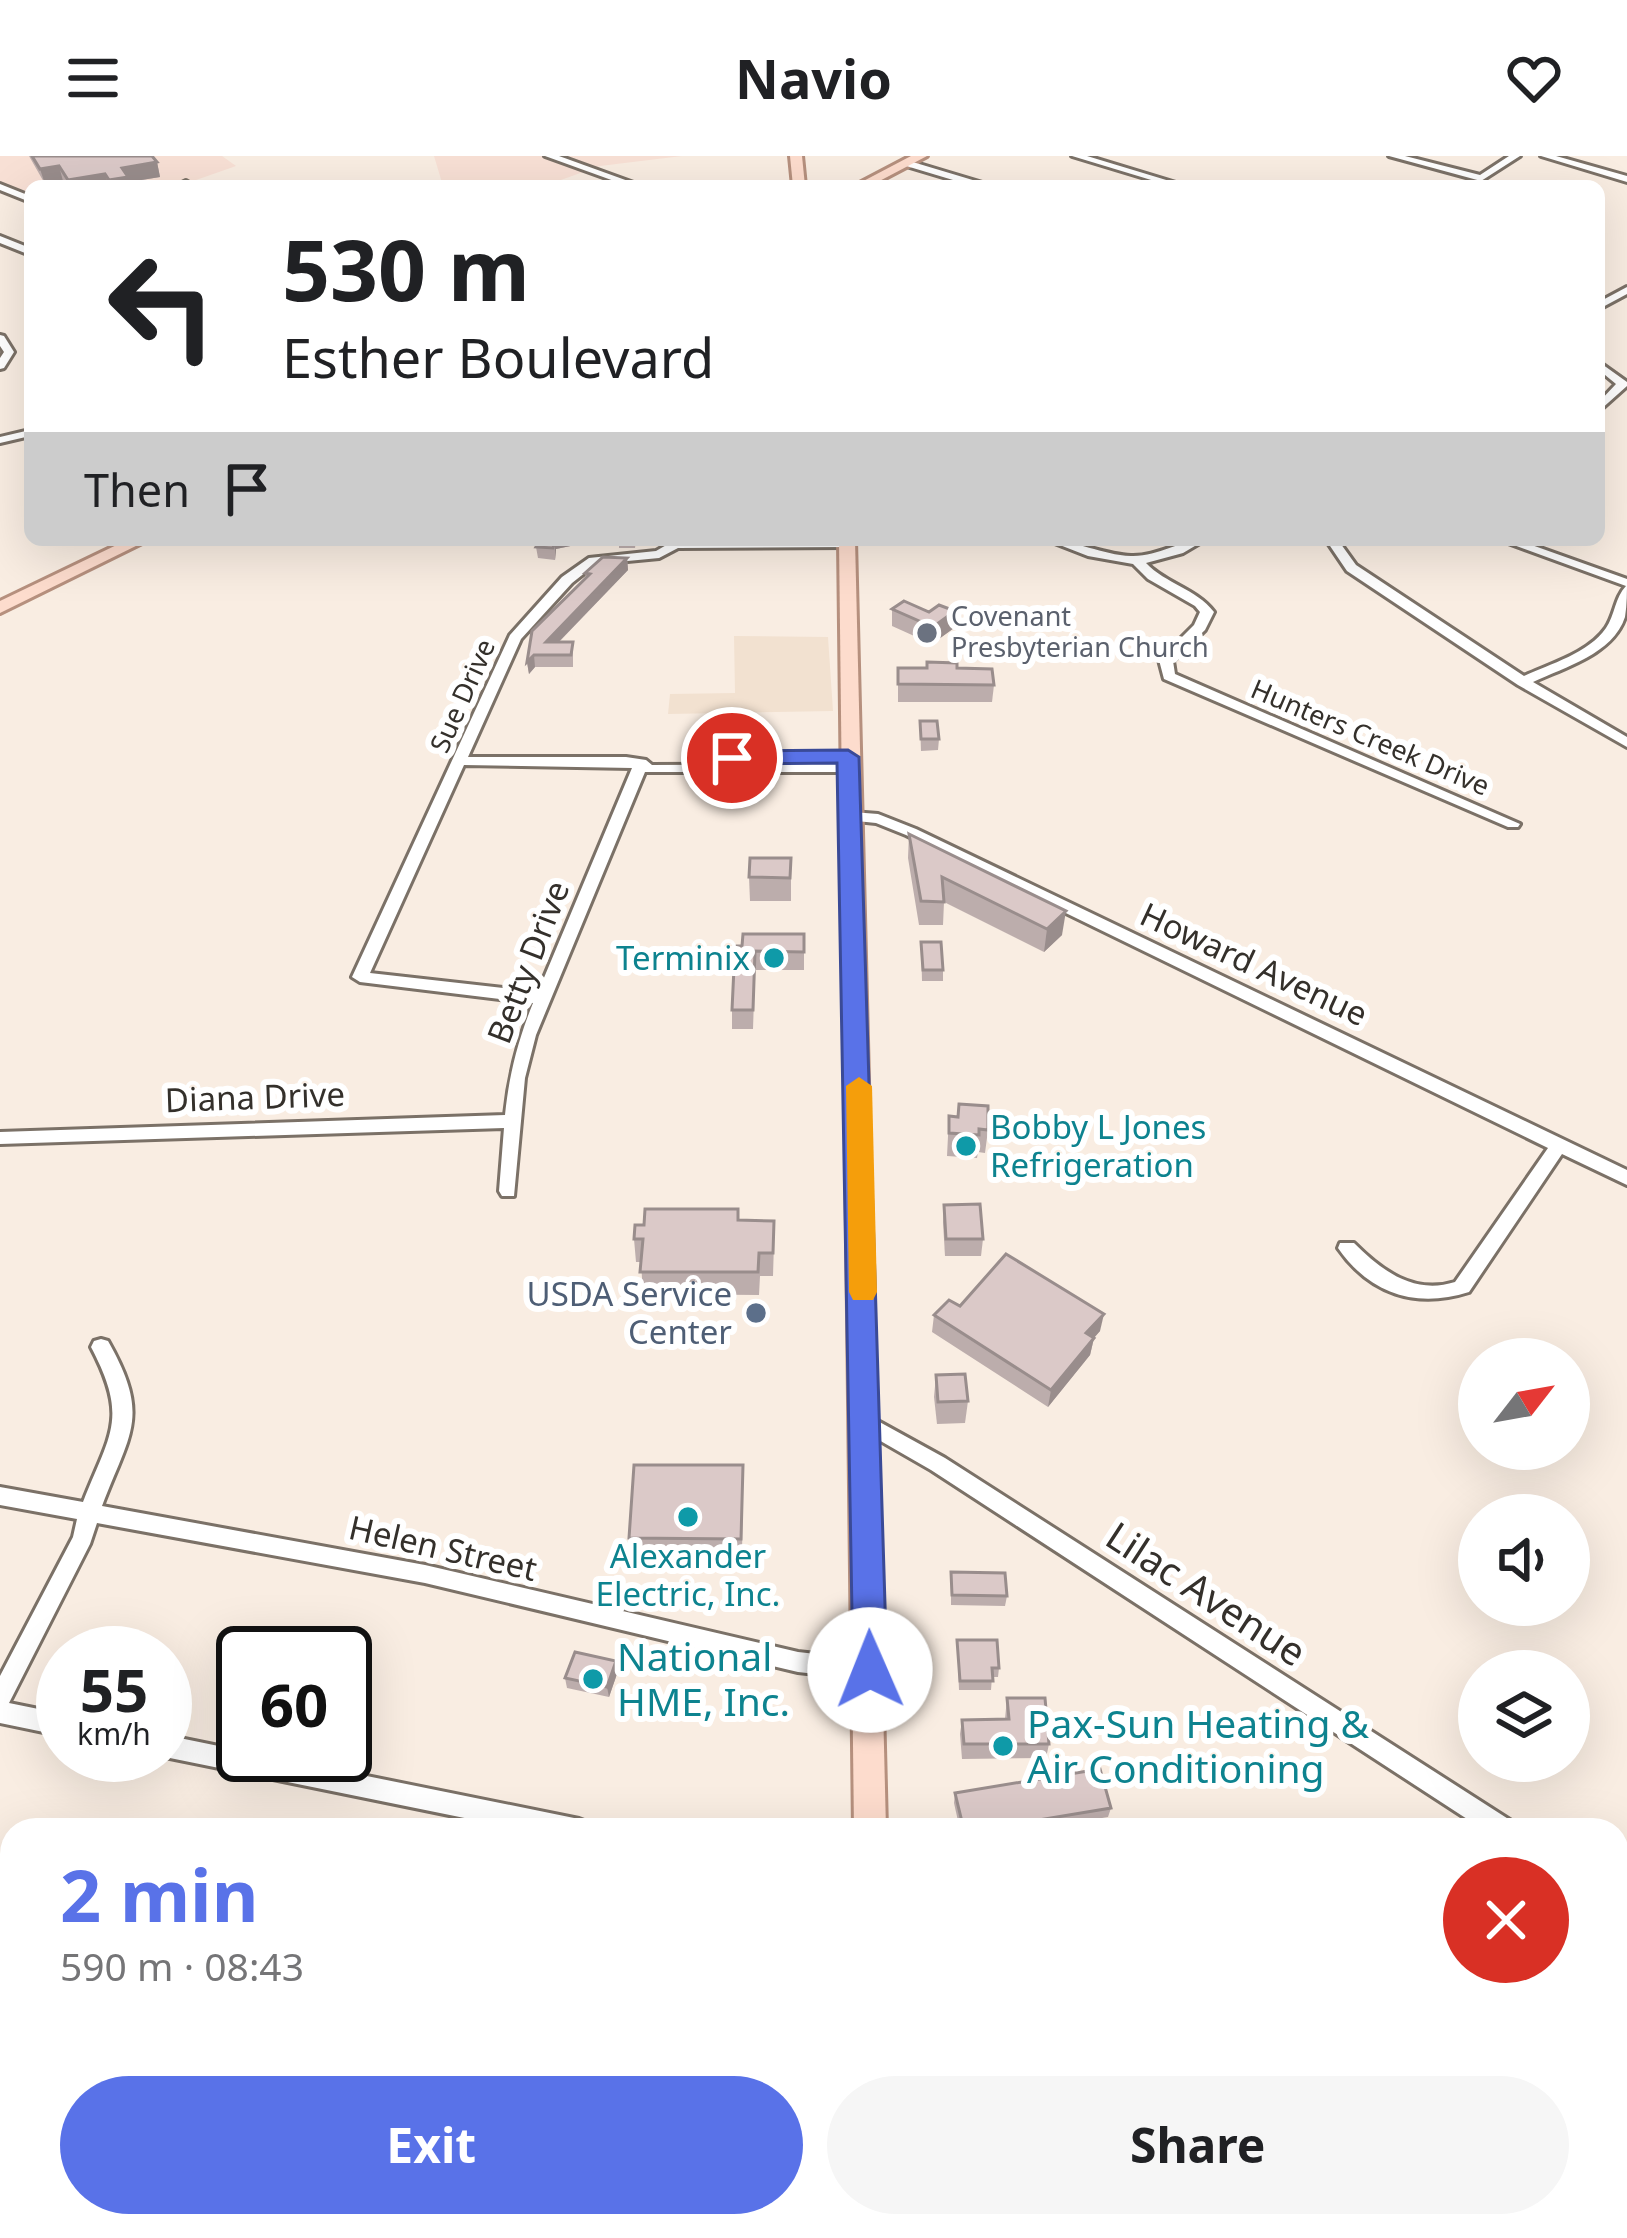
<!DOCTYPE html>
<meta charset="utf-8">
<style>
:root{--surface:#fff;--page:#f6f6f6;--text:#202124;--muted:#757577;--accent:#5972e8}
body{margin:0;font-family:"Noto Sans",sans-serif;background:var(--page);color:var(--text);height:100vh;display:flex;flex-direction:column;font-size:45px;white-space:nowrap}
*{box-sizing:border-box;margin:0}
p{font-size:39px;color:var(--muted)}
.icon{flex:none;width:66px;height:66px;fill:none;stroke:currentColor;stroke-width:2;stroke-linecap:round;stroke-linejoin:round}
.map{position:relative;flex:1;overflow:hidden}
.side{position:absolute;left:0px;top:1662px;width:1629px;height:420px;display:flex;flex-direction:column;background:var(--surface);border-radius:36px 36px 0 0;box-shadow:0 12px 48px #0002}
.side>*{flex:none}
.banner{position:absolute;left:24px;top:24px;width:1581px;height:366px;border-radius:18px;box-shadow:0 12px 48px #0002;background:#fff;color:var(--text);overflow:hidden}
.needle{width:78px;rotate:59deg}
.fabs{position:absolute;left:1458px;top:1182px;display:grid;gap:24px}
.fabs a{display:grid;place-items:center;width:132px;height:132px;border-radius:50%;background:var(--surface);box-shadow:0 12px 48px #0002;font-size:60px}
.speed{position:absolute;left:36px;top:1470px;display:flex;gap:24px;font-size:60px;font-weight:700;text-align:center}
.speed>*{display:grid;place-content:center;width:156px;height:156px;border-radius:50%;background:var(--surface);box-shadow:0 12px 48px #0002;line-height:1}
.speed small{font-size:30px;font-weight:400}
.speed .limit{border:6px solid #111;border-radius:18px;background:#fff;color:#111}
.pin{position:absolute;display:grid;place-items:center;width:102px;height:102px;color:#fff;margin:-51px;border:6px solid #fff;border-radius:50%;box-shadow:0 3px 12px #0007}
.me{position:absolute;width:132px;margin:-66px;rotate:359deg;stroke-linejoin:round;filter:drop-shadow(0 0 9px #0008)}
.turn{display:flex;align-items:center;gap:42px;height:252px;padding:0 60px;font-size:54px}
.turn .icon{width:156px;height:156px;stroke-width:2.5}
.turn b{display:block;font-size:84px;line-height:102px}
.then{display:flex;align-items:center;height:114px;padding:0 60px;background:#0003;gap:24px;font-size:45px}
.round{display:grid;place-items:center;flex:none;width:126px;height:126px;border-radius:63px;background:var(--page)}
.summary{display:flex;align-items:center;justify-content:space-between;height:204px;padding:0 60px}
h1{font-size:72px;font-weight:700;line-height:90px;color:var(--accent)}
.action{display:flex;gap:24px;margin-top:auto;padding:24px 60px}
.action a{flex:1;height:138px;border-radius:72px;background:var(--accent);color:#fff;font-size:48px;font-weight:700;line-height:138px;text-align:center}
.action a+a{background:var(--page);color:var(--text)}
header{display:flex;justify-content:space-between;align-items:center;height:156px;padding:0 60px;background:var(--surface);font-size:54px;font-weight:700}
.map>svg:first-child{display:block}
.built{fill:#f2e1d0}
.education{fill:#f8e0d5}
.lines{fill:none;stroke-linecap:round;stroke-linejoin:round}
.minor-casing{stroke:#7b7167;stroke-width:6}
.major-casing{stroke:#b6907e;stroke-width:6}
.minor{fill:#fff;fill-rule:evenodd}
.major{fill:#fddccd;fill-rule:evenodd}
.wall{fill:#bcadac}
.shaded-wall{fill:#998d8c}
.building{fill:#dbc9c8;stroke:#998d8c;stroke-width:3}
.route{fill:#5972e8;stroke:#3a4a97;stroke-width:3}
.slow{fill:#f59e0b}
.worship-dot{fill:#6b7280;stroke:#fff;stroke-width:4.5}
.culture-dot{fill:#0f9aa8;stroke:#fff;stroke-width:4.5}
.service-dot{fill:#5c6f8a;stroke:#fff;stroke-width:4.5}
.labels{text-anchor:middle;stroke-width:12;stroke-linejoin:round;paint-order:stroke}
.far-worship-label{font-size:27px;fill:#5b616d;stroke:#fff;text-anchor:start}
.far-street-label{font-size:27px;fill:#34302b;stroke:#fff}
.culture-label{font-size:33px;fill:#0d838f;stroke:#fff;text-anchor:end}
.street-label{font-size:33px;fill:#34302b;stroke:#fff}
.service-label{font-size:33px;fill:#4e5e75;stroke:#fff;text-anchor:end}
.near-street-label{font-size:39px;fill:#34302b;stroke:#fff}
.near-culture-label{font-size:39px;fill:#0d838f;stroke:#fff;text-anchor:start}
</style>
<header><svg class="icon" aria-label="menu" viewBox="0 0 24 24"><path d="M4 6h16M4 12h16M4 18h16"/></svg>Navio<svg class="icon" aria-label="heart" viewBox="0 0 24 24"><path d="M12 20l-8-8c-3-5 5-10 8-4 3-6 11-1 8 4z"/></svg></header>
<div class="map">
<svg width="1627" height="2082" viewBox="0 0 1627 2082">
<rect width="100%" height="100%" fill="#f9ede2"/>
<path class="built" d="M734,480L828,481L833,555L668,558L670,538L735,537Z"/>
<g class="education">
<path d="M0,0H222L236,10L179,30H30V38L0,26Z"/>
<path d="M434,0H682L600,10L544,30H443Z"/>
</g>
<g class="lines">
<g class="minor-casing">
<g id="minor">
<path d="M545,0H559L642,30H628Z"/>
<path d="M1072,0H1087L1186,30H1171Z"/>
<path d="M1389,0H1405L1480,19L1509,0H1520L1481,25Z"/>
<path d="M1541,0H1556L1627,20V26Z"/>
<path d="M906,4L986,28L988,30H973L903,9Z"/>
<path d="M186,25L191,28L189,30H176Z"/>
<path d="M0,28L30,40V46L0,34Z"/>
<path d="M0,80L30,92V99L0,87Z"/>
<path d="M1627,131V138L1599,153V146Z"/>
<path d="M0,179L4,180L14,196L4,212L0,213V202L4,196L0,190Z"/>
<path d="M1599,206L1627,226V230L1599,255V246L1616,228L1599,214Z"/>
<path d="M30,274V280L0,287V281Z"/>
<path d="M675,384H850L853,387L847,391L678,392L659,402L596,408L572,427L521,483L468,601H626L646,604L652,609L849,608L856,612L849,616H645L536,879L525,922L514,1040H502L499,1035L504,972L0,988V976L505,959C509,919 518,884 533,847L360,826L352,821L510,479L562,421L589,402L656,395ZM464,609L632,612L538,836L370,817Z"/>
<path d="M1047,384C1076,384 1102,399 1131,400C1158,401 1179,384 1205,384L1183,397L1146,407C1166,428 1195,432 1214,456L1205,474L1173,505L1175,518L1520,668L1518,671H1508L1164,523L1159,504L1194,469L1200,456L1195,450L1148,423L1133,408L1088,400Z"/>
<path d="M1326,384H1338L1356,409L1524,520C1550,508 1589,497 1606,472C1615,459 1615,441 1626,430L1500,384H1518L1627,423C1627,435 1627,449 1625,461C1613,498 1565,511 1533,526L1627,581V591L1518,529L1347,415Z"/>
<path d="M852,656L878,658L916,673L1627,1014V1029L1562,998L1469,1136C1416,1153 1370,1138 1338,1092L1340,1087H1354C1382,1115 1414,1139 1455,1126L1548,992L906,679L876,667L847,664V658Z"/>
<path d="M101,1183L108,1185C151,1261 130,1276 102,1350L425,1409L798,1496L870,1504L878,1507L881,1514L878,1521L870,1524L798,1516L425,1427L97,1367L90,1388L9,1547L63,1558V1580L0,1567V1520L73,1381L77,1363L0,1349V1331L83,1346C110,1277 129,1263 91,1191L94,1185Z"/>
<path d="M865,1258L945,1302L1513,1666L1517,1674H1484L931,1314L858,1272L855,1266L858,1260Z"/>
<path d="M165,1579L243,1595V1599H263L579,1663L587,1666L591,1674H523L165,1601L160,1599H165Z"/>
<path d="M1617,1735L1627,1739V1765L1617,1761Z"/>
</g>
</g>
<g class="major-casing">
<g id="major">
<path d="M790,0H802L805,30H793Z"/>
<path d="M911,0H927L870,30H854Z"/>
<path d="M127,384H148L0,457V445Z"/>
<path d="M839,384H855L886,1674H854Z"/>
<rect x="863" y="2070" width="36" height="12"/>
</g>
</g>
<use href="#minor" class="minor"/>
<use href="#major" class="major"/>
</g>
<g class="wall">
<path d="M29,0H152L157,6L160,21L129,26L130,30H67L63,25L45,28Z"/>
<path d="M540,384H581L580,388L556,393L555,404L538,402L536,391Z"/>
<path d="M619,384H636L635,392H619Z"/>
<path d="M627,402L628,414L559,486H573V511H535L529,518L527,506L586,422L585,417Z"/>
<path d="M892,453L955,455L954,472L932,488L892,470Z"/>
<path d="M898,512H957L994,529L992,546H898Z"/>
<path d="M920,565L939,583L938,594L921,595Z"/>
<path d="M909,678L1062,779L1044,796L944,746L943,769H919L908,702Z"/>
<path d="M791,702V745H750L749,721Z"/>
<path d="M804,778V814H755L753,873H732V854L742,790Z"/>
<path d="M921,786L943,814V825H922Z"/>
<path d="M949,960L988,974L985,997L978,996L977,1002L947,1000Z"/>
<path d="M944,1049L983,1083L981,1100H945L943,1066Z"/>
<path d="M738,1053L739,1064L774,1087L773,1120H760L759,1139L643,1138L641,1106H636L634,1083L644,1069Z"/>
<path d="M960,1150L1100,1175L1094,1182L1090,1199L1048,1251L932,1176L934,1159Z"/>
<path d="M936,1219L968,1245L965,1267L937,1268L934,1241Z"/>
<path d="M743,1325L742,1399L632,1397L629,1382Z"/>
<path d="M951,1416L1007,1440L1005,1450L951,1449Z"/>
<path d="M957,1484L999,1512L998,1521H992L991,1534H959Z"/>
<path d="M616,1505L618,1515L609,1541L567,1532L565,1522Z"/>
<path d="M1007,1542L1049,1588L1046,1602L962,1603L960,1578L962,1564L1005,1563Z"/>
<path d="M955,1637L1111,1652L1108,1661L1031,1674H960L954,1647Z"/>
<path d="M622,2070H746L743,2082H634L626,2080Z"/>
</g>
<g class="shaded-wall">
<path d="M157,6L160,21L129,26L130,30H111L109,24L122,12Z"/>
<path d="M59,10L63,25L45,28L40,13Z"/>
<path d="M105,18L109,30H70L68,24Z"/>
<path d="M555,384H581L580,388L556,393L555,404Z"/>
<path d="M627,402L628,414L547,498L546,486Z"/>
<path d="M955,455L954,472L932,488L933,471Z"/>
<path d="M534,499L535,511L529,518L527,506Z"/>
<path d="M1066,755L1062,779L1044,796L1047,773Z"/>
<path d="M1104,1158L1100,1175L1083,1194L1086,1177Z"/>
<path d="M1094,1182L1090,1199L1048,1251L1051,1234Z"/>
<path d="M616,1505L618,1515L609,1541L607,1531Z"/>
</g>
<g class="building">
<path d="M32,0H152L157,6L122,12L128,21L109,24L105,18L68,24L59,10L40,13Z"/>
<path d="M540,384H555L553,392L536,391Z"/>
<path d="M603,401L627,402L546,486H573L571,499H534L527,506L532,475L590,418L585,417Z"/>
<path d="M904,445L929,456L939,449L955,455L933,471L892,453Z"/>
<path d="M927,506L957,507V512L992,513L994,529L898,528V512H927Z"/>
<path d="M920,565H937L939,583H921Z"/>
<path d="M909,678L1066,755L1047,773L942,721L944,746L921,745Z"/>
<path d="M750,702H791L790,722L749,721Z"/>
<path d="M743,778H804V796L755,795L753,854H732L735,790H742Z"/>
<path d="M921,786H941L943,814H923Z"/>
<path d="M959,948L988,950V974L979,973V979L949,977V960L958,961Z"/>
<path d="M980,1048L983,1083H946L944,1049Z"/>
<path d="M645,1053H738V1064L774,1065L773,1097H759L758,1116H640L643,1083H634L635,1069H644Z"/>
<path d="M1006,1098L1104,1158L1086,1177L1094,1182L1051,1234L934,1159L949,1144L960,1150Z"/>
<path d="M965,1218L968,1245L938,1246L936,1219Z"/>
<path d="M634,1309H743L741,1383L629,1382Z"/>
<path d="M951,1416L1005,1417L1007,1440L952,1439Z"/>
<path d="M957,1484H997L999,1512H992L993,1525H960Z"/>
<path d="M575,1496L616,1505L607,1531L565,1522Z"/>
<path d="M1007,1542H1045L1049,1588H964L962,1564L1009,1563Z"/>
<path d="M1100,1613L1111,1652L979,1674H964L955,1637Z"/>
<path d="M630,2070H742L740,2082H677Z"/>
</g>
<path class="route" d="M848,594L859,601L887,1514L882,1525L870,1530L858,1525L853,1514L837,607L732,608L721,602L732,595Z"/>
<path class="slow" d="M859,921L872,930L877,1136L873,1144H853L849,1136L846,930Z"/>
<circle class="worship-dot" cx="927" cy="477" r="12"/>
<g class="culture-dot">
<circle cx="774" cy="802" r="12"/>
<circle cx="966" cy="990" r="12"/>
<circle cx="688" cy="1361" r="12"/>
<circle cx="593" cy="1523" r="12"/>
<circle cx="1003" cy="1590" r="12"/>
</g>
<circle class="service-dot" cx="756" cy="1157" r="12"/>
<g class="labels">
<g class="far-worship-label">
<text x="951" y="470">Covenant<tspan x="951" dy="31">Presbyterian Church</tspan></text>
</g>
<g class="far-street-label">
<text transform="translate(463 540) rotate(-66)" y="9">Sue Drive</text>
<text transform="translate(1370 582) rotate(23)" y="9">Hunters Creek Drive</text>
</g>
<g class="culture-label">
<text x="750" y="814">Terminix</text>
<text x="990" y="983" text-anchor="start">Bobby L Jones<tspan x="990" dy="38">Refrigeration</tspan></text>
<text x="688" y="1412" text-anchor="middle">Alexander<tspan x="688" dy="38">Electric, Inc.</tspan></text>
</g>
<g class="street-label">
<text transform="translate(528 806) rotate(-69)" y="12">Betty Drive</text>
<text transform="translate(1254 808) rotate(25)" y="12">Howard Avenue</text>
<text transform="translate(255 941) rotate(-2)" y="12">Diana Drive</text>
<text transform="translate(443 1392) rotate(13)" y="12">Helen Street</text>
</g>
<g class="service-label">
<text x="732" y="1150">USDA Service<tspan x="732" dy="38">Center</tspan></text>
</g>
<g class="near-street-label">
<text transform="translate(1206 1438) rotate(33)" y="14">Lilac Avenue</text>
</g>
<g class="near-culture-label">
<text x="617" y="1515">National<tspan x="617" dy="45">HME, Inc.</tspan></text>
<text x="1027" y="1582">Pax-Sun Heating &amp;<tspan x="1027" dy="45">Air Conditioning</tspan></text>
</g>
</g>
</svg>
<div class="fabs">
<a><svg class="needle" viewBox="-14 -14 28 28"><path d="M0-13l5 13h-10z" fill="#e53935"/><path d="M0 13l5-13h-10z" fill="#757577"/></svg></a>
<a><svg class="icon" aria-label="sound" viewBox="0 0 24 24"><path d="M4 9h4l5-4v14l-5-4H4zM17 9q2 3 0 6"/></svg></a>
<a><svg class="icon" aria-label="layers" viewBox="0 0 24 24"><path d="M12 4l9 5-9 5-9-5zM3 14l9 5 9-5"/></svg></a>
</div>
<div class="speed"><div>55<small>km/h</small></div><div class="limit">60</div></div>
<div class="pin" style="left:732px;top:602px;background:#d93025"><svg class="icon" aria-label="arrive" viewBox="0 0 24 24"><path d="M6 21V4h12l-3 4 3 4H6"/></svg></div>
<svg class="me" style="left:870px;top:1514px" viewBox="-20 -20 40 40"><circle r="19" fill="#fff"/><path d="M0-13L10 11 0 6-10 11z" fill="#5972e8"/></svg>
<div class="banner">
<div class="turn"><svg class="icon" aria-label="left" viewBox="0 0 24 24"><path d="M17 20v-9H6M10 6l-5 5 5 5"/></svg><div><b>530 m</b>Esther Boulevard</div></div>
<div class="then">Then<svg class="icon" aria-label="arrive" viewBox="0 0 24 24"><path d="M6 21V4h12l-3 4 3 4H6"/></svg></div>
</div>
<section class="side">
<div class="summary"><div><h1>2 min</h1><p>590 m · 08:43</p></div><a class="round" style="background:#d93025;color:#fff"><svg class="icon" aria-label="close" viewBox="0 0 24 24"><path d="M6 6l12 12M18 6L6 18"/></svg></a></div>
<div class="action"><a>Exit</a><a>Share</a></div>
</section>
</div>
